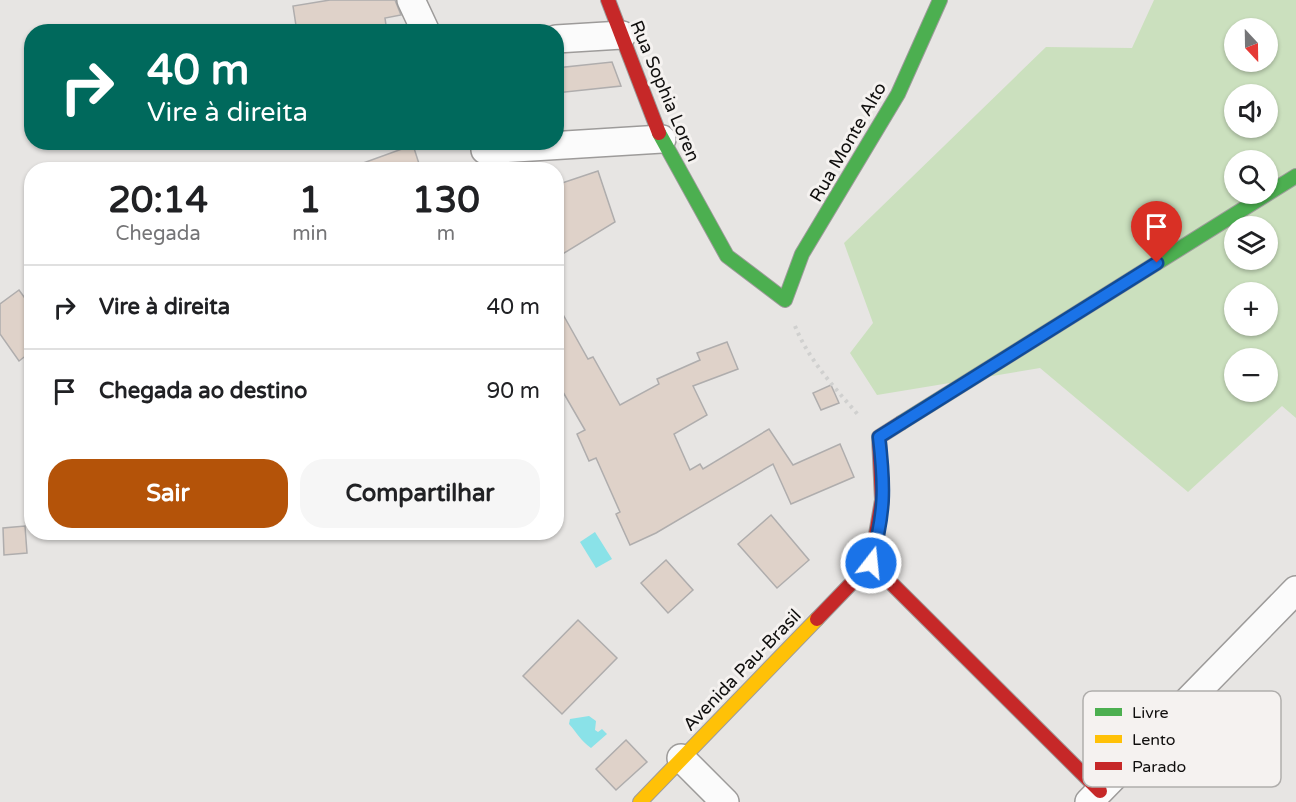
<!DOCTYPE html>
<html lang="pt">
<meta charset="utf-8">
<style>
:root{--surface:#fff;--page:#f6f6f6;--text:#202124;--muted:#757577;--line:#e0e0e0;--accent:#b45309}
body{margin:0;font-family:"Varela Round",sans-serif;background:var(--page);color:var(--text);height:100vh;display:flex;flex-direction:column;font-size:22px;white-space:nowrap}
*{box-sizing:border-box;margin:0}
p{font-size:20px;color:var(--muted)}
.icon{flex:none;width:33px;height:33px;fill:none;stroke:currentColor;stroke-width:2;stroke-linecap:round;stroke-linejoin:round}
.map{position:relative;flex:1;overflow:hidden}
.panel{position:absolute;left:24px;top:162px;width:540px;height:378px;display:flex;flex-direction:column;background:var(--surface);border-radius:24px;box-shadow:0 2px 4px #0004}
.panel>*{flex:none}
.top-card{position:absolute;left:24px;top:24px;width:540px;height:126px;border-radius:24px;box-shadow:0 2px 4px #0004;background:#00695c;color:#fff;overflow:hidden}
.needle{width:39px;rotate:158deg}
.fabs{position:absolute;left:1224px;top:18px;display:grid;gap:12px}
.fabs a{display:grid;place-items:center;width:54px;height:54px;border-radius:50%;background:var(--surface);box-shadow:0 2px 4px #0004;font-size:30px}
.pin{position:absolute;display:grid;place-items:center;width:51px;height:51px;color:#fff;margin:-62px -26px;border-radius:50% 50% 50% 0;rotate:-45deg;box-shadow:0 0 6px #0007}
.pin .icon{rotate:45deg}
.me{position:absolute;width:66px;margin:-33px;rotate:16deg;stroke-linejoin:round;filter:drop-shadow(0 0 4px #0008)}
.turn{display:flex;align-items:center;gap:21px;height:126px;padding:0 24px;font-size:27px}
.turn .icon{width:78px;height:78px;stroke-width:2.5}
.turn b{display:block;font-size:42px;line-height:51px}
.eta{display:flex;justify-content:space-evenly;align-items:center;height:102px;text-align:center}
.eta b{font-size:36px;font-weight:700;line-height:42px}
.primary-button{display:flex;gap:12px;margin-top:auto;padding:12px 24px}
.primary-button a{flex:1;height:69px;border-radius:24px;background:var(--accent);color:#fff;font-size:24px;font-weight:700;line-height:69px;text-align:center}
.primary-button a+a{background:var(--page);color:var(--text)}
ul{padding:0;list-style:none}
li{display:flex;align-items:center;gap:18px;height:84px;padding:0 24px;border-top:2px solid var(--line)}
li div{flex:1}
li b{display:block;font-size:22px}
li em{font-style:normal}
.map>svg:first-child{display:block}
.green{fill:#cbe0be;fill-rule:evenodd}
.water{fill:#8ae2e8}
.building{fill:#dfd2c9;stroke:#afadad;stroke-width:1.5}
.lines{fill:none;stroke-linecap:round;stroke-linejoin:round}
.street-casing{stroke:#9d9b9a;stroke-width:30}
.fast-casing{stroke:#9d9b9a;stroke-width:16}
.slow-casing{stroke:#9d9b9a;stroke-width:16}
.jam-casing{stroke:#9d9b9a;stroke-width:16}
.path{stroke:#d0d0cf;stroke-width:4;stroke-dasharray:3 4.5;stroke-linecap:butt}
.street{stroke:#fbfbfb;stroke-width:27}
.fast{stroke:#4caf50;stroke-width:14}
.slow{stroke:#ffc107;stroke-width:14}
.jam{stroke:#c62828;stroke-width:14}
.route-casing{stroke:#114b97;stroke-width:15}
.route{stroke:#1a73e8;stroke-width:10}
.labels{text-anchor:middle;stroke-width:6;stroke-linejoin:round;paint-order:stroke}
.street-label{font-size:18px;fill:#100f0e;stroke:#f5f2f0}
.key{fill:#f5f2f0;stroke:#b0aeac;stroke-width:1.5}
.key-label{font-size:16px;fill:#100f0e}
</style>
<div class="map">
<svg width="1296" height="802" viewBox="0 0 1296 802">
<rect width="100%" height="100%" fill="#e7e5e3"/>
<path class="green" d="M1154,0H1296V418L1282,406L1188,492L1040,368L877,395L850,353L873,323L844,243L1046,47L1132,48ZM1234,28H1268V62H1234ZM1234,94H1268V128H1234ZM1234,160H1268V194H1234ZM1234,226H1268V260H1234ZM1234,292H1268V326H1234ZM1234,358H1268V392H1234Z"/>
<g class="water">
<path d="M595,532L612,559L596,568L580,542Z"/>
<path d="M589,716L596,721L595,730L598,732L602,729L607,734L591,748C581,741 577,733 569,724L570,719Z"/>
</g>
<g class="building">
<path d="M330,0H395L401,15L385,18L387,32H297L293,6Z"/>
<path d="M612,62L621,86L556,93V68Z"/>
<path d="M413,145L421,170H352V167Z"/>
<path d="M598,171L615,222L556,258V185Z"/>
<path d="M19,290L32,308V351L19,361L0,334V304Z"/>
<path d="M556,302L588,359L593,357L620,405L659,384L657,379L700,360L697,353L727,342L738,369L693,386L707,415L674,434L690,470L700,464L703,469L769,429L793,465L840,444L854,477L791,504L773,464L656,533L630,545L616,514L620,512L596,458L589,461L577,434L585,430L556,380Z"/>
<path d="M831,385L839,403L821,410L813,393Z"/>
<path d="M771,515L809,560L777,588L738,544Z"/>
<path d="M25,526L27,553L4,555L3,528Z"/>
<path d="M666,560L693,590L668,613L641,583Z"/>
<path d="M578,620L617,658L562,714L523,676Z"/>
<path d="M626,740L647,762L616,790L596,769Z"/>
</g>
<g class="lines">
<g class="street-casing">
<g id="street">
<path d="M411,0L426,32"/>
<path d="M556,39L622,35"/>
<path d="M485,150L662,139"/>
<path d="M681,758L725,802"/>
<path d="M1089,802L1296,590"/>
</g>
</g>
<g class="fast-casing">
<g id="fast">
<path d="M659,133L727,256L785,300L802,254L898,94L940,0"/>
<path d="M901,423L1296,176"/>
</g>
</g>
<g class="slow-casing">
<path id="slow" d="M640,802L817,619"/>
</g>
<g class="jam-casing">
<g id="jam">
<path d="M608,0L659,133"/>
<path d="M871,563L1100,791"/>
<path d="M817,619L871,563L882,500L879,437L901,423"/>
</g>
</g>
<path class="path" d="M795,326C809,361 836,389 860,417"/>
<use href="#street" class="street"/>
<use href="#fast" class="fast"/>
<use href="#slow" class="slow"/>
<use href="#jam" class="jam"/>
</g>
<g class="lines">
<g class="route-casing">
<path id="route" d="M871,563C885,513 885,488 879,437L1157,263"/>
</g>
<use href="#route" class="route"/>
</g>
<g class="labels">
<g class="street-label">
<text transform="translate(665 91) rotate(67)" y="6">Rua Sophia Loren</text>
<text transform="translate(848 142) rotate(-60)" y="6">Rua Monte Alto</text>
<text transform="translate(742 670) rotate(-46)" y="6">Avenida Pau-Brasil</text>
</g>
</g>
<rect x="1083" y="691" width="198" height="96" rx="9" class="key"/>
<rect x="1095" y="708" width="27" height="8" fill="#4caf50"/>
<rect x="1095" y="735" width="27" height="8" fill="#ffc107"/>
<rect x="1095" y="762" width="27" height="8" fill="#c62828"/>
<g class="key-label">
<text x="1132" y="718">Livre</text>
<text x="1132" y="745">Lento</text>
<text x="1132" y="772">Parado</text>
</g>
</svg>
<div class="fabs">
<a><svg class="needle" viewBox="-14 -14 28 28"><path d="M0-13l5 13h-10z" fill="#e53935"/><path d="M0 13l5-13h-10z" fill="#757577"/></svg></a>
<a><svg class="icon" aria-label="sound" viewBox="0 0 24 24"><path d="M4 9h4l5-4v14l-5-4H4zM17 9q2 3 0 6"/></svg></a>
<a><svg class="icon" aria-label="search" viewBox="0 0 24 24"><circle cx="10" cy="10" r="6"/><path d="M15 15l6 6"/></svg></a>
<a><svg class="icon" aria-label="layers" viewBox="0 0 24 24"><path d="M12 4l9 5-9 5-9-5zM3 14l9 5 9-5"/></svg></a>
<a>+</a>
<a>−</a>
</div>
<div class="pin" style="left:1157px;top:263px;background:#d93025"><svg class="icon" aria-label="arrive" viewBox="0 0 24 24"><path d="M6 21V4h12l-3 4 3 4H6"/></svg></div>
<svg class="me" style="left:871px;top:563px" viewBox="-20 -20 40 40"><circle r="17" fill="#1a73e8" stroke="#fff" stroke-width="3"/><path d="M0-11L8 9 0 5-8 9z" fill="#fff"/></svg>
<div class="top-card">
<div class="turn"><svg class="icon" aria-label="right" viewBox="0 0 24 24"><path d="M7 20v-9h11M14 6l5 5-5 5"/></svg><div><b>40 m</b>Vire à direita</div></div>
</div>
<section class="panel">
<div class="eta">
<div><b>20:14</b><p>Chegada</p></div>
<div><b>1</b><p>min</p></div>
<div><b>130</b><p>m</p></div>
</div>
<ul>
<li><svg class="icon" aria-label="right" viewBox="0 0 24 24"><path d="M7 20v-9h11M14 6l5 5-5 5"/></svg><div><b>Vire à direita</b></div><em>40 m</em></li>
<li><svg class="icon" aria-label="arrive" viewBox="0 0 24 24"><path d="M6 21V4h12l-3 4 3 4H6"/></svg><div><b>Chegada ao destino</b></div><em>90 m</em></li>
</ul>
<div class="primary-button"><a>Sair</a><a>Compartilhar</a></div>
</section>
</div>
